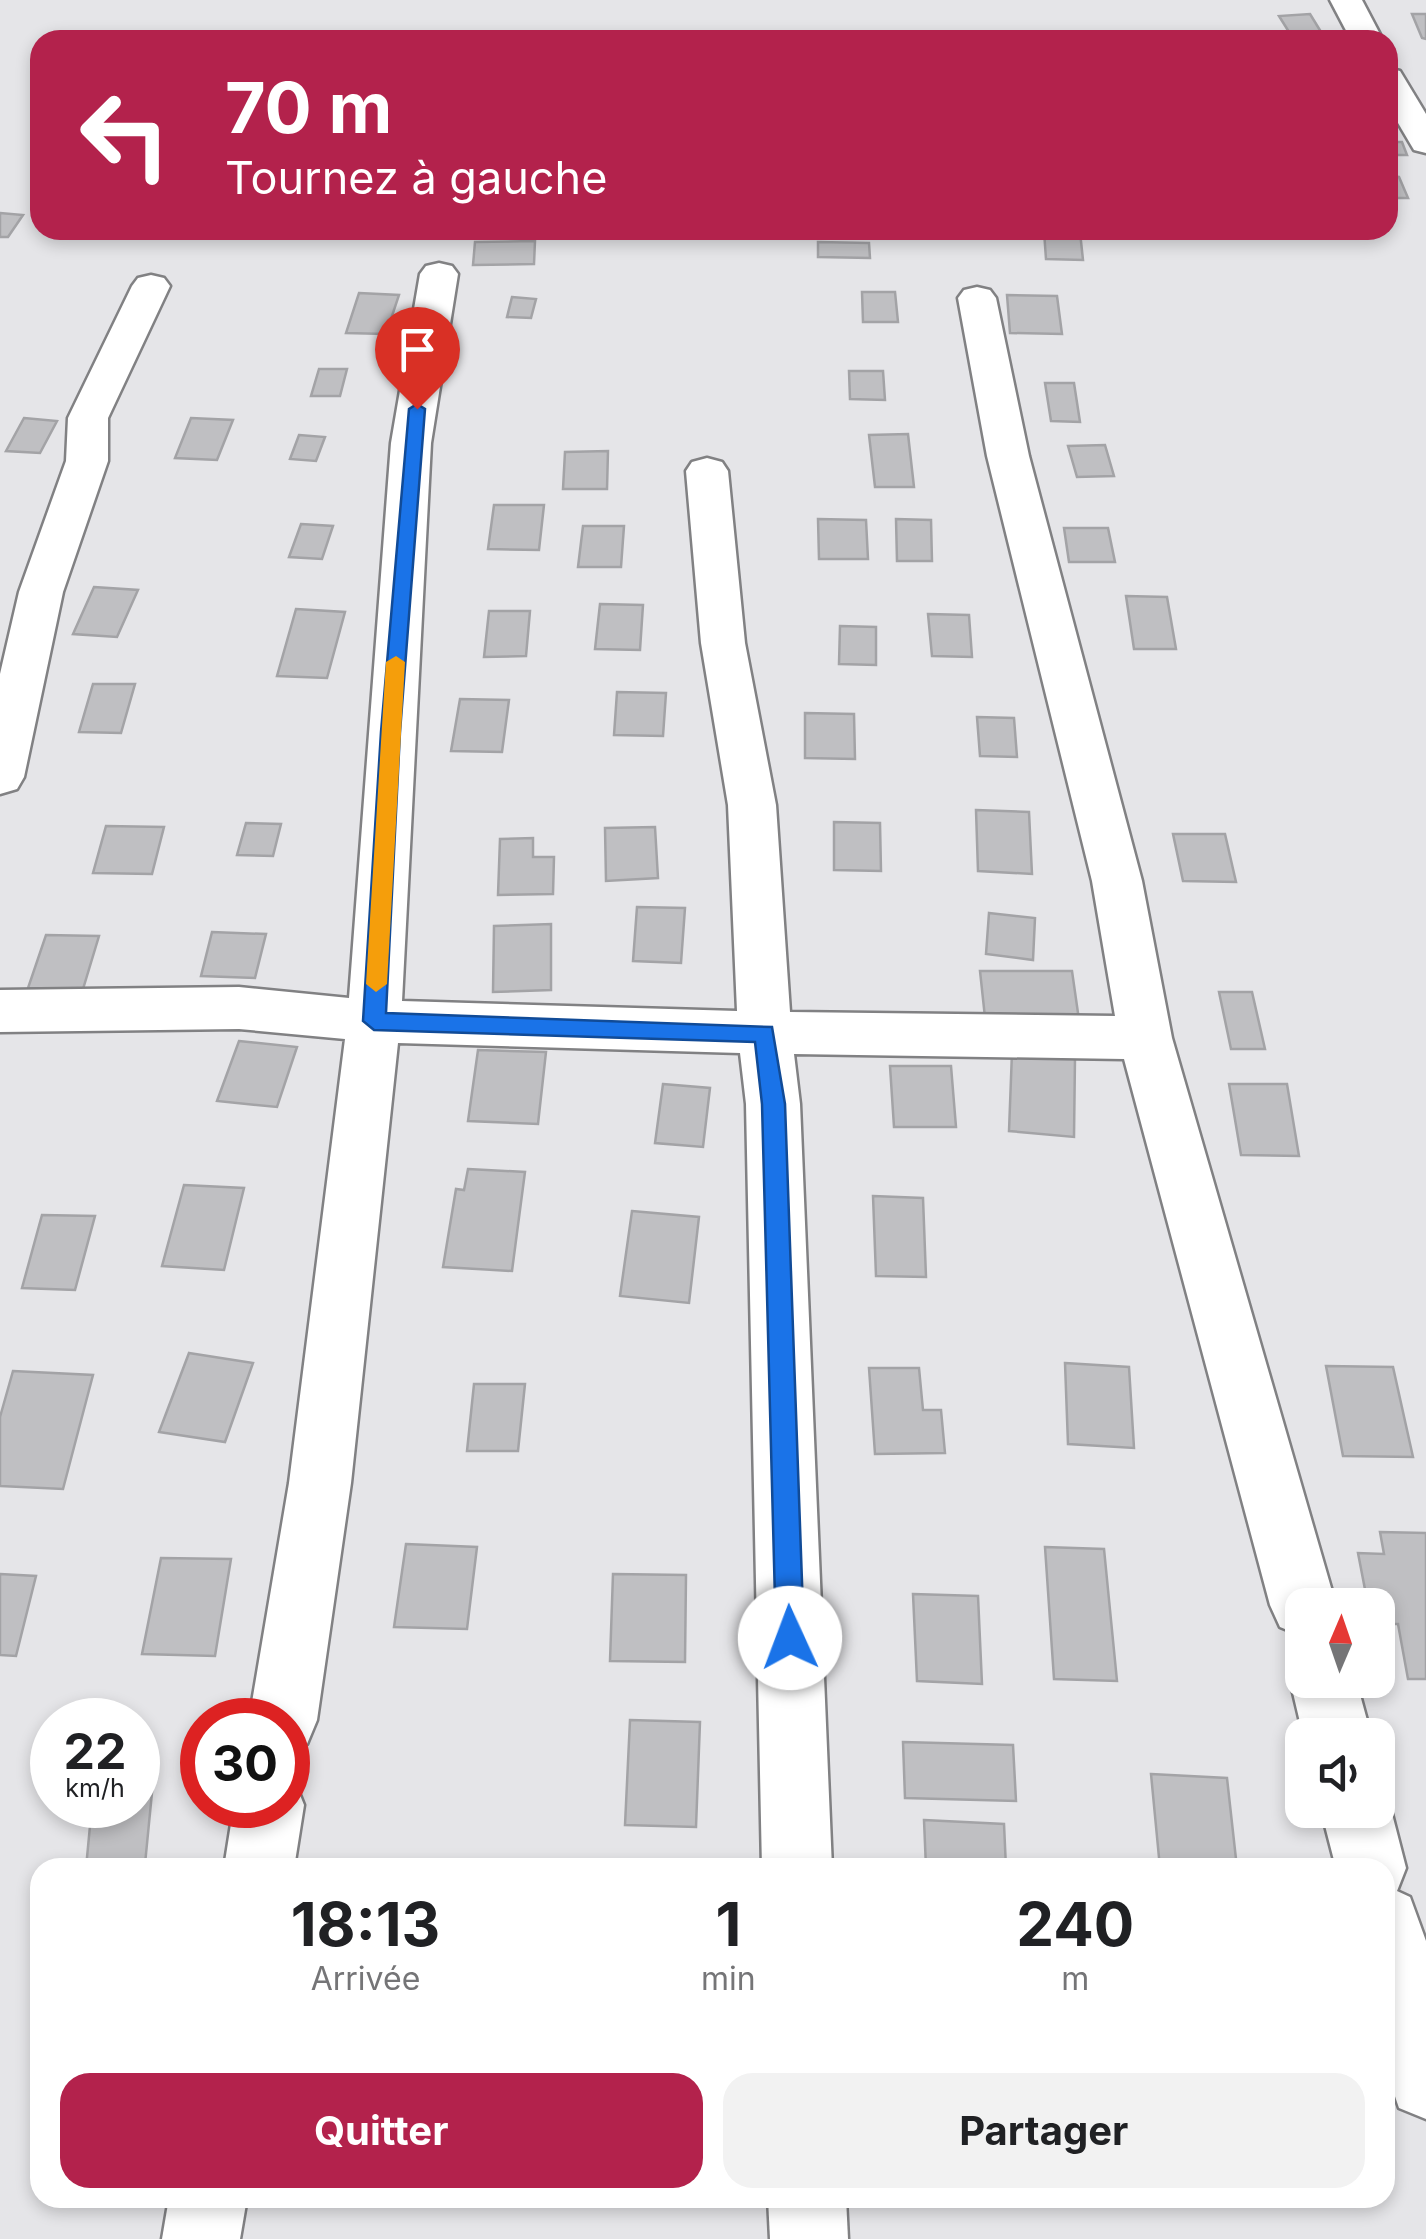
<!DOCTYPE html>
<html lang="fr">
<meta charset="utf-8">
<style>
:root{--surface:#fff;--page:#f2f2f2;--text:#202124;--muted:#757577;--accent:#b3224c}
body{margin:0;font-family:Inter,sans-serif;background:var(--page);color:var(--text);height:100vh;display:flex;flex-direction:column;font-size:38px;white-space:nowrap}
*{box-sizing:border-box;margin:0}
p{font-size:32px;color:var(--muted)}
.icon{flex:none;width:55px;height:55px;fill:none;stroke:currentColor;stroke-width:2;stroke-linecap:round;stroke-linejoin:round}
.map{position:relative;flex:1;overflow:hidden}
.drawer{position:absolute;left:30px;top:1858px;width:1365px;height:350px;display:flex;flex-direction:column;background:var(--surface);border-radius:30px;box-shadow:0 5px 15px #0003}
.drawer>*{flex:none}
.hud{position:absolute;left:30px;top:30px;width:1368px;height:210px;border-radius:30px;box-shadow:0 5px 15px #0003;background:#b3224c;color:#fff;overflow:hidden}
.needle{width:65px;rotate:2deg}
.buttons{position:absolute;left:1285px;top:1588px;display:grid;gap:20px}
.buttons a{display:grid;place-items:center;width:110px;height:110px;border-radius:20px;background:var(--surface);box-shadow:0 5px 15px #0003;font-size:50px}
.speed{position:absolute;left:30px;top:1698px;display:flex;gap:20px;font-size:50px;font-weight:700;text-align:center}
.speed>*{display:grid;place-content:center;width:130px;height:130px;border-radius:50%;background:var(--surface);box-shadow:0 5px 15px #0003;line-height:1}
.speed small{font-size:25px;font-weight:400}
.speed .limit{border:15px solid #d22;background:#fff;color:#111}
.pin{position:absolute;display:grid;place-items:center;width:85px;height:85px;color:#fff;margin:-102px -42px;border-radius:50% 50% 50% 0;rotate:-45deg;box-shadow:0 0 10px #0007}
.pin .icon{rotate:45deg}
.me{position:absolute;width:110px;margin:-55px;rotate:358deg;stroke-linejoin:round;filter:drop-shadow(0 0 8px #0008)}
.turn{display:flex;align-items:center;gap:35px;height:210px;padding:0 30px;font-size:45px}
.turn .icon{width:130px;height:130px;stroke-width:2.5}
.turn b{display:block;font-size:70px;line-height:85px}
.eta{display:flex;justify-content:space-evenly;align-items:center;height:170px;text-align:center}
.eta b{font-size:60px;font-weight:700;line-height:70px}
.action{display:flex;gap:20px;margin-top:auto;padding:20px 30px}
.action a{flex:1;height:115px;border-radius:30px;background:var(--accent);color:#fff;font-size:40px;font-weight:700;line-height:115px;text-align:center}
.action a+a{background:var(--page);color:var(--text)}
.map>svg:first-child{display:block}
.building{fill:#bfbfc2;stroke:#a3a3a6;stroke-width:2.5}
.lines{fill:none;stroke-linecap:round;stroke-linejoin:round}
.minor-casing{stroke:#818183;stroke-width:5}
.minor{fill:#fff;fill-rule:evenodd}
.route{fill:#1a73e8;stroke:#114b97;stroke-width:2.5}
.slow{fill:#f59e0b}
</style>
<div class="map">
<svg width="1426" height="2239" viewBox="0 0 1426 2239">
<rect width="100%" height="100%" fill="#e5e5e8"/>
<g class="building">
<path d="M1310,14L1326,40H1294L1279,16Z"/>
<path d="M1412,14H1426V39L1422,38Z"/>
<path d="M1388,142H1402L1407,155H1388Z"/>
<path d="M1388,176L1399,177L1408,198H1388Z"/>
<path d="M0,213L23,215L8,237H0Z"/>
<path d="M1044,231L1080,232L1083,260L1046,259Z"/>
<path d="M535,241L534,264L473,265L475,242Z"/>
<path d="M818,242L869,243L870,258L818,257Z"/>
<path d="M862,292H895L898,322H863Z"/>
<path d="M359,293L399,295L386,334L346,333Z"/>
<path d="M1007,295L1057,296L1062,334L1010,333Z"/>
<path d="M512,297L536,299L531,318L507,317Z"/>
<path d="M319,369H347L340,396H311Z"/>
<path d="M849,371H883L885,400L850,399Z"/>
<path d="M1045,383H1074L1080,422L1051,421Z"/>
<path d="M24,418L57,421L40,453L6,451Z"/>
<path d="M191,418L233,420L217,460L175,458Z"/>
<path d="M908,434L914,487H875L869,435Z"/>
<path d="M299,435L325,437L316,461L290,459Z"/>
<path d="M1105,445L1114,476L1077,477L1068,446Z"/>
<path d="M608,451L607,489H563L565,452Z"/>
<path d="M494,505H544L539,550L488,549Z"/>
<path d="M818,519L866,520L868,559H819Z"/>
<path d="M896,519L931,520L932,561H897Z"/>
<path d="M301,524L333,526L322,559L289,557Z"/>
<path d="M583,526H624L621,567H578Z"/>
<path d="M1064,528H1108L1115,562H1069Z"/>
<path d="M94,587L138,590L117,637L73,634Z"/>
<path d="M1126,596L1167,597L1176,649H1134Z"/>
<path d="M600,604L643,605L640,650L595,649Z"/>
<path d="M296,609L345,612L327,678L277,676Z"/>
<path d="M489,611H530L526,656L484,657Z"/>
<path d="M928,614L969,615L972,657L932,656Z"/>
<path d="M840,626L876,627V665L839,664Z"/>
<path d="M93,684H135L121,733L79,732Z"/>
<path d="M617,692L666,693L663,736L614,735Z"/>
<path d="M460,699L509,700L502,752L451,751Z"/>
<path d="M805,713L854,714L855,759L805,758Z"/>
<path d="M977,717L1014,718L1017,757L980,756Z"/>
<path d="M976,810L1029,812L1032,874L978,871Z"/>
<path d="M834,822L880,823L881,871L834,870Z"/>
<path d="M246,823L281,824L273,856L237,855Z"/>
<path d="M106,826L164,827L152,874L93,873Z"/>
<path d="M655,827L658,878L606,881L605,828Z"/>
<path d="M1173,834H1225L1236,882L1183,881Z"/>
<path d="M533,838V857H554L553,894L498,895L500,839Z"/>
<path d="M637,907L685,908L681,963L633,961Z"/>
<path d="M989,913L1035,918L1033,960L986,954Z"/>
<path d="M551,924V990L493,992L494,926Z"/>
<path d="M212,932L266,934L255,978L201,976Z"/>
<path d="M46,935L99,936L83,989L28,988Z"/>
<path d="M980,971H1072L1080,1027H986Z"/>
<path d="M1219,992H1252L1265,1049H1231Z"/>
<path d="M239,1041L297,1047L277,1107L217,1101Z"/>
<path d="M478,1050L546,1052L538,1124L468,1121Z"/>
<path d="M1012,1052L1075,1057L1074,1137L1009,1131Z"/>
<path d="M890,1066H951L956,1127H894Z"/>
<path d="M663,1084L710,1088L703,1147L655,1143Z"/>
<path d="M1229,1084H1287L1299,1156L1241,1155Z"/>
<path d="M468,1169L525,1172L512,1271L443,1267L456,1189L464,1190Z"/>
<path d="M184,1185L244,1188L224,1270L162,1266Z"/>
<path d="M873,1196L923,1198L926,1277L876,1276Z"/>
<path d="M632,1211L699,1217L689,1303L620,1296Z"/>
<path d="M42,1215L95,1216L75,1290L22,1288Z"/>
<path d="M189,1353L253,1363L225,1442L159,1432Z"/>
<path d="M1065,1363L1129,1367L1134,1448L1068,1444Z"/>
<path d="M1326,1366L1393,1367L1413,1457L1343,1456Z"/>
<path d="M869,1368H919L923,1410H941L945,1453L875,1454Z"/>
<path d="M13,1371L93,1375L63,1489L0,1486V1417Z"/>
<path d="M474,1384H525L518,1451H467Z"/>
<path d="M1380,1532L1426,1533V1679H1408L1398,1624H1378V1605H1368L1358,1553L1384,1554Z"/>
<path d="M406,1544L477,1547L467,1629L394,1627Z"/>
<path d="M1045,1547L1104,1549L1117,1681L1054,1679Z"/>
<path d="M161,1558L231,1559L215,1656L142,1654Z"/>
<path d="M0,1574L36,1576L16,1656L0,1655Z"/>
<path d="M613,1574L686,1575L685,1662L610,1661Z"/>
<path d="M913,1594L978,1596L982,1684L917,1681Z"/>
<path d="M630,1720L700,1722L696,1827L625,1825Z"/>
<path d="M903,1742L1013,1745L1016,1801L905,1798Z"/>
<path d="M155,1762L145,1864L86,1868L92,1805H138V1764Z"/>
<path d="M1151,1774L1227,1778L1237,1868H1160Z"/>
<path d="M924,1820L1004,1824L1006,1868H926Z"/>
</g>
<g class="lines">
<g class="minor-casing">
<g id="minor">
<path d="M1330,0H1362L1383,40H1351Z"/>
<path d="M1388,68L1400,71L1426,114V153L1414,150L1388,106Z"/>
<path d="M439,263L452,266L458,274L431,443L402,1001L737,1011L728,805L701,643L686,471L692,462L707,458L722,462L728,471L745,643L776,805L790,1012L1115,1016L1092,881L987,456L958,298L964,290L977,287L990,290L996,298L1029,456L1142,881L1172,1038L1336,1605H1302V1636L1280,1627L1270,1605L1124,1059L794,1054L800,1104L832,1868H762L746,1104L740,1053L398,1043L351,1483L317,1720L307,1744L288,1752V1720H249L289,1483L345,1039L239,1029L0,1032V990L239,987L349,998L391,443L420,274L426,266Z"/>
<path d="M151,275L164,278L170,286L108,418V461L63,592L24,777L17,789L0,794V674L19,592L66,461L68,418L132,286L138,278Z"/>
<path d="M1302,1655V1680H1356L1371,1735H1303L1290,1680Z"/>
<path d="M288,1778L294,1780L304,1805L294,1868H224L234,1805H288Z"/>
<path d="M1378,1784L1391,1810L1406,1868L1397,1891L1410,1897L1426,1941V2119L1399,2108L1385,2067V1868H1336L1321,1810H1378Z"/>
<path d="M169,2198H247L240,2239H162Z"/>
<path d="M768,2198H846L848,2239H770Z"/>
</g>
</g>
<use href="#minor" class="minor"/>
</g>
<path class="route" d="M417,404L425,409L400,732L386,1013L772,1027L785,1104L804,1638L800,1648L790,1652L780,1648L776,1638L762,1104L755,1042L374,1030L363,1021L381,732L409,409Z"/>
<path class="slow" d="M396,656L405,662L387,984L376,992L366,984L386,662Z"/>
</svg>
<div class="buttons">
<a><svg class="needle" viewBox="-14 -14 28 28"><path d="M0-13l5 13h-10z" fill="#e53935"/><path d="M0 13l5-13h-10z" fill="#757577"/></svg></a>
<a><svg class="icon" aria-label="sound" viewBox="0 0 24 24"><path d="M4 9h4l5-4v14l-5-4H4zM17 9q2 3 0 6"/></svg></a>
</div>
<div class="speed"><div>22<small>km/h</small></div><div class="limit">30</div></div>
<div class="pin" style="left:417px;top:409px;background:#d93025"><svg class="icon" aria-label="arrive" viewBox="0 0 24 24"><path d="M6 21V4h12l-3 4 3 4H6"/></svg></div>
<svg class="me" style="left:790px;top:1638px" viewBox="-20 -20 40 40"><circle r="19" fill="#fff"/><path d="M0-13L10 11 0 6-10 11z" fill="#1a73e8"/></svg>
<div class="hud">
<div class="turn"><svg class="icon" aria-label="left" viewBox="0 0 24 24"><path d="M17 20v-9H6M10 6l-5 5 5 5"/></svg><div><b>70 m</b>Tournez à gauche</div></div>
</div>
<section class="drawer">
<div class="eta">
<div><b>18:13</b><p>Arrivée</p></div>
<div><b>1</b><p>min</p></div>
<div><b>240</b><p>m</p></div>
</div>
<div class="action"><a>Quitter</a><a>Partager</a></div>
</section>
</div>
